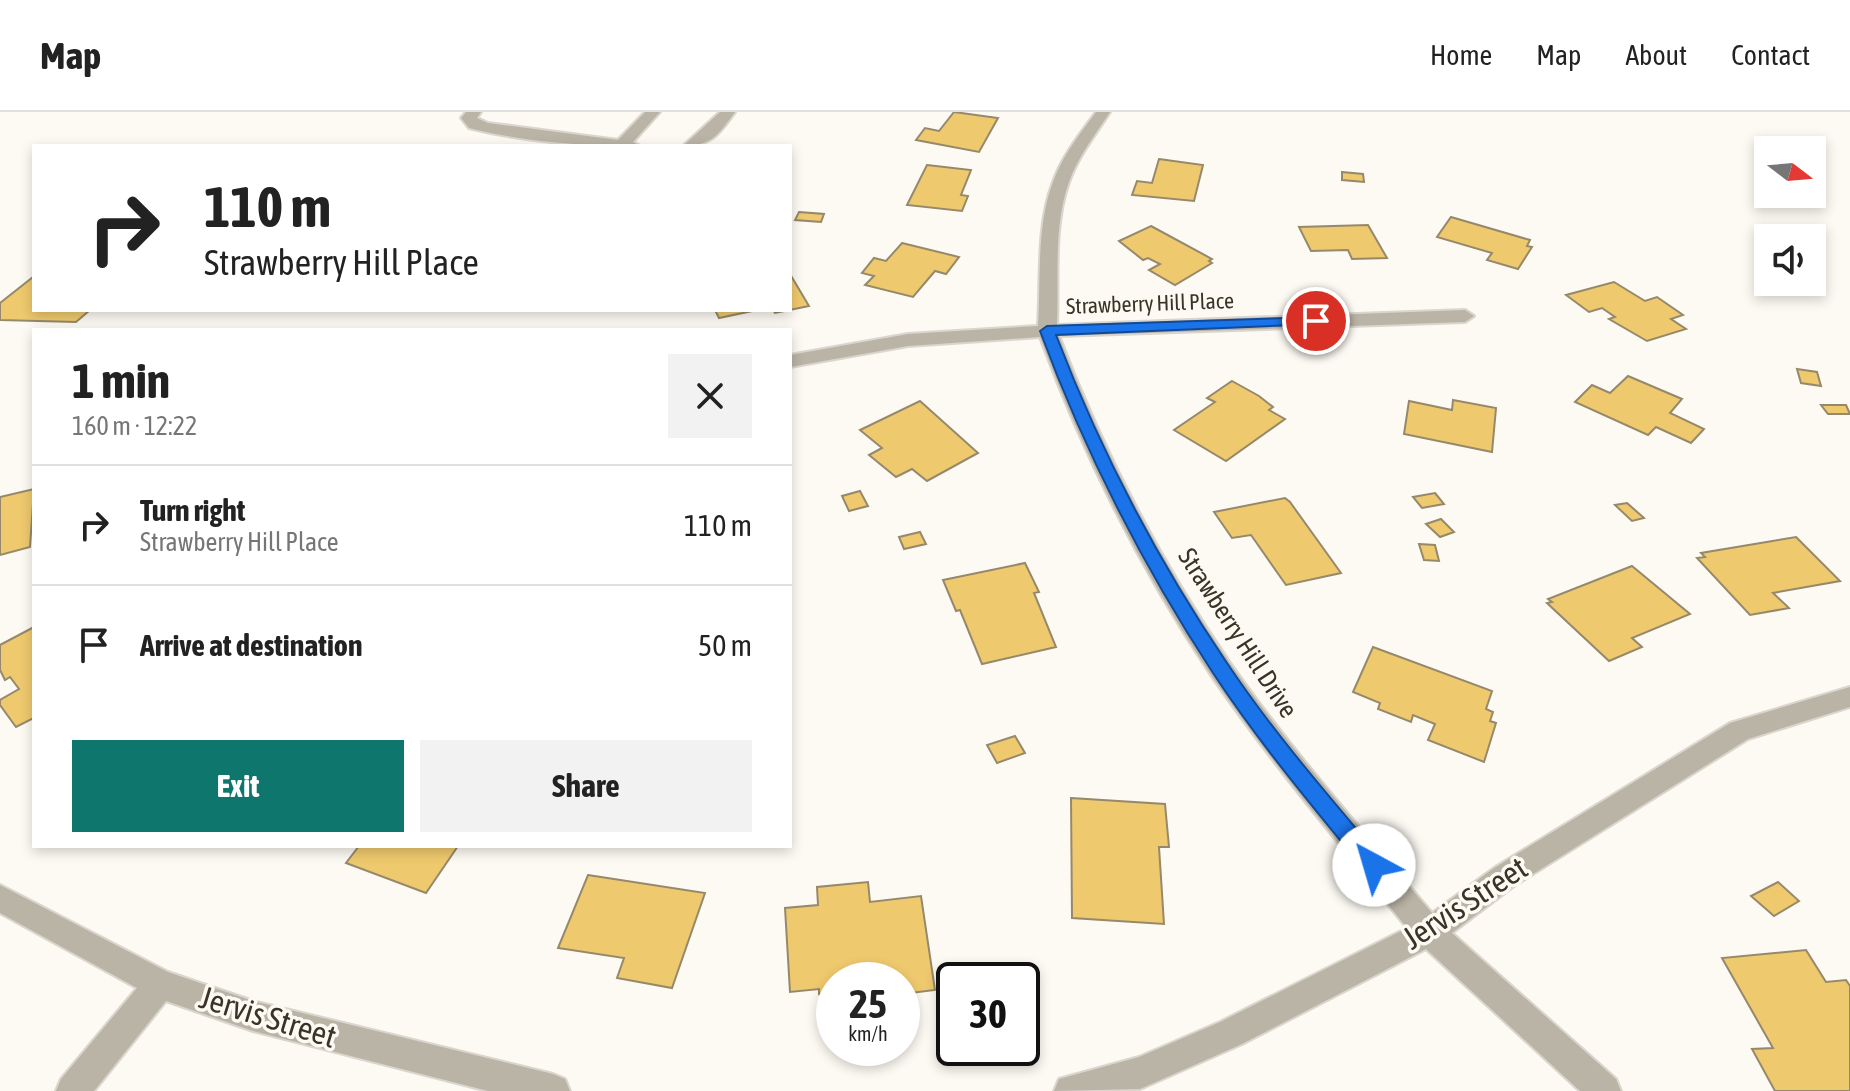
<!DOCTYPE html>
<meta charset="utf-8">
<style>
:root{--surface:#fff;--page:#f2f2f2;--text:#222;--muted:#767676;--line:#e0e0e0;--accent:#0f766e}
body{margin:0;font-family:"Asap Condensed",sans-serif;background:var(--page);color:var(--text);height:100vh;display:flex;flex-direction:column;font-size:30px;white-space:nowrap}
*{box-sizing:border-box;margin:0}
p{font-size:26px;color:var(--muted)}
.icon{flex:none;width:44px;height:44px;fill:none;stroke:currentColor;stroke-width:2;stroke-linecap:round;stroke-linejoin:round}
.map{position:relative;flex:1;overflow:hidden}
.drawer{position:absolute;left:32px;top:216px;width:760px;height:520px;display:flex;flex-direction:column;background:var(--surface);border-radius:0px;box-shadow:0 4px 12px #0003}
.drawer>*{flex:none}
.hud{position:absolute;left:32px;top:32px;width:760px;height:168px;border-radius:0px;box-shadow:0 4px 12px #0003;background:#fff;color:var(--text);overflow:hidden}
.needle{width:52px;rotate:106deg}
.buttons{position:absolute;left:1754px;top:24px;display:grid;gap:16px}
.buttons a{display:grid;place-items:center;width:72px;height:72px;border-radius:0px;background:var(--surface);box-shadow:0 4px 12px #0003;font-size:40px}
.speed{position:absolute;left:816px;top:850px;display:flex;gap:16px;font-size:40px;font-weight:700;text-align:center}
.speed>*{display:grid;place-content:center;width:104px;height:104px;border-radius:50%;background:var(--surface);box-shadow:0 4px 12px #0003;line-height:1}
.speed small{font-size:20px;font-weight:400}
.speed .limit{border:4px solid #111;border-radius:12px;background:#fff;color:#111}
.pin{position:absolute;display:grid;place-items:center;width:68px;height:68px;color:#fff;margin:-34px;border:4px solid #fff;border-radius:50%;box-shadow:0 2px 8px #0007}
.me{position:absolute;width:88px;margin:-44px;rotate:321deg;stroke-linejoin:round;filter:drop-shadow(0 0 6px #0008)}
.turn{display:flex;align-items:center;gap:28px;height:168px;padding:0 40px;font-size:36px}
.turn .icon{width:104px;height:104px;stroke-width:2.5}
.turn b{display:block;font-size:56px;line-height:68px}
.round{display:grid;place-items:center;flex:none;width:84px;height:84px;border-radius:0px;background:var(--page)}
.summary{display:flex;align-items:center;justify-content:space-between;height:136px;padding:0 40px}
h1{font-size:48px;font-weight:700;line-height:60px}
.action{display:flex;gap:16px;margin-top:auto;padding:16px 40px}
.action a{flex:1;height:92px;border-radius:0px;background:var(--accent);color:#fff;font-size:32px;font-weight:700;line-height:92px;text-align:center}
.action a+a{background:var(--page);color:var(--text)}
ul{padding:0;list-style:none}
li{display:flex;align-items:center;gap:24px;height:120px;padding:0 40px;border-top:2px solid var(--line)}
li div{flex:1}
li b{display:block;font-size:30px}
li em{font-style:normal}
header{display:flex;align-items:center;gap:48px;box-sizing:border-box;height:112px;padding:0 40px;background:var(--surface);border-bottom:2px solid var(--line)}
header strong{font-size:38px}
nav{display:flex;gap:44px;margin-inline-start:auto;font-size:28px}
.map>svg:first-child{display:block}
.building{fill:#efc96e;stroke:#96896b;stroke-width:2}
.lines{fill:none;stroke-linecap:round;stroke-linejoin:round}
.lane-casing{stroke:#dad6ce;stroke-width:4}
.street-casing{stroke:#dad6ce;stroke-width:4}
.lane{fill:#bab4a6;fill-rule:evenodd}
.street{fill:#bab4a6;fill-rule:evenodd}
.route{fill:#1a73e8;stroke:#114b97;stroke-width:2}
.labels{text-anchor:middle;stroke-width:7;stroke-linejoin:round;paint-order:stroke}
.far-street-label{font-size:22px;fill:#393427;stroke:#fdfaf3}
.street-label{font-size:26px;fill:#393427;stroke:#fdfaf3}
.near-street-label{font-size:32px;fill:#393427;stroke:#fdfaf3}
</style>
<header>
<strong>Map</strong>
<nav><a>Home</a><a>Map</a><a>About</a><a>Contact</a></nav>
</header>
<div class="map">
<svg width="1850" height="979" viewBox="0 0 1850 979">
<rect width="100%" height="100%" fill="#fdfaf3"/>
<g class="building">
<path d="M954,0L998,6L979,40L916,28L925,16L939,19Z"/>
<path d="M1159,47L1203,53L1194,89L1132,83L1137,69L1152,71Z"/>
<path d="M927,53L971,58L961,83L968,84L962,99L907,93Z"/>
<path d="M1342,60L1363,62L1364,70L1342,68Z"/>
<path d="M799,100L824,102L821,110L795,108Z"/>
<path d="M1451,105L1530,128L1527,134L1532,135L1518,157L1487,148L1492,141L1437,125Z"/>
<path d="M1368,113L1387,146L1352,147L1348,138L1311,139L1299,115Z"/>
<path d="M1151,114L1212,147L1209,149L1212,151L1175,173L1149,158L1160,152L1148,146L1143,148L1119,129Z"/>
<path d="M902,131L959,145L946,162L935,159L913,185L865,173L874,164L862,161L874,146L886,149Z"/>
<path d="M790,162L809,194L775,201L773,198H790Z"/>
<path d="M33,165L34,198H90L76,210L0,208V191Z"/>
<path d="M1614,170L1645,189L1657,185L1683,203L1671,207L1686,217L1647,229L1609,207L1615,205L1602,196L1589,200L1566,183Z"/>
<path d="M715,198H757L719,206Z"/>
<path d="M1797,257L1817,260L1821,274L1801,271Z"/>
<path d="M1628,264L1682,287L1670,301L1704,317L1691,331L1656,315L1648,323L1575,290L1592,273L1610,281Z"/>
<path d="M1232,269L1259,284L1273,295L1269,298L1285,307L1226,349L1174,318L1215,290L1207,286Z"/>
<path d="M1453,288L1496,296L1492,340L1404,322L1409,289L1452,298Z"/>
<path d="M920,289L978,341L927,369L912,357L896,365L869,343L882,336L860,318Z"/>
<path d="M1821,293H1846L1850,302H1828Z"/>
<path d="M34,377L30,435L0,443V385Z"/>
<path d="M860,379L868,394L849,399L842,384Z"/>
<path d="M1435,381L1444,392L1422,396L1413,385Z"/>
<path d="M1285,386L1290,390L1341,461L1286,473L1251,423L1232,426L1214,400Z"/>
<path d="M1627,391L1644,406L1632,409L1615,393Z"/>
<path d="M1441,407L1454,420L1440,425L1426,412Z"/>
<path d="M920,420L926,432L904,437L899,425Z"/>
<path d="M1796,425L1840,469L1773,481L1789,496L1750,503L1697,446L1705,445L1701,441Z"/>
<path d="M1419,432L1435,433L1439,449L1424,448Z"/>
<path d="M1025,451L1039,480L1034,481L1056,535L982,552L960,498L956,499L943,468Z"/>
<path d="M1632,454L1690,502L1632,526L1642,535L1609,549L1547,491L1552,490L1548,487Z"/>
<path d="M34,515V606L16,615L0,593V588L19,577L10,565L5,568L0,558V533Z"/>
<path d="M1373,535L1492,579L1486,597L1493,600L1490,609L1496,611L1484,650L1428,628L1435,612L1413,603L1411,610L1378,597L1380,591L1353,580Z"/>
<path d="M1015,624L1025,641L997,651L987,633Z"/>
<path d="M1071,686L1165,692L1169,735H1159L1164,812L1072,806Z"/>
<path d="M359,734H458L426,781L346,751Z"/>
<path d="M588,763L705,781L672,876L617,866L624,846L558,836Z"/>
<path d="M868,770L870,790L921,784L935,878L902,882V868H834V880L819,882V877L790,880L785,796L818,793L817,775Z"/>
<path d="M1778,770L1799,789L1774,804L1751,784Z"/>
<path d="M1806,838L1826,870L1846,868L1850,874V979H1775L1752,937L1773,936L1722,846Z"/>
</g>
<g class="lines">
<g class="lane-casing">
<g id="lane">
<path d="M466,0H481L477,6L488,11L618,28L645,0H660L633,30L640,34C583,34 524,30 469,16L461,6Z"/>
<path d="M720,0H735C719,22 712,34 683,34Z"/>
</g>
</g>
<g class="street-casing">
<g id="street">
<path d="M1096,0H1110C1096,22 1078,44 1069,70C1053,114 1059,167 1057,213L1465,198L1474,204L1465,210L1059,224C1103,339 1160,449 1230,551C1291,638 1363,719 1432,801L1494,756L1730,611L1850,575V595L1748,627L1514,774L1452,821L1616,967L1621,979H1580L1426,837L1242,932L1140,977L1054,979L1059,967L1139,945L1220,910L1407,816C1341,734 1273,653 1213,566C1142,460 1084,345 1040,225L908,234L790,255V243L908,222L1038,214C1041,168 1036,114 1053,70C1062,44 1080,22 1096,0Z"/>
<path d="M0,773L168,860L253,889L553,962L565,967L570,979H488L253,919L166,889L94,979H56L61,967L137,876L0,801Z"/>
</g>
</g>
<use href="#lane" class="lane"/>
<use href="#street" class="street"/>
</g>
<path class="route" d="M1316,205L1323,209L1321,212L1056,223C1100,338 1158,449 1227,551C1273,620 1328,683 1381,746L1385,753L1381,760L1374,763L1366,760C1313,695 1259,631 1213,561C1143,454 1084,338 1040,219L1047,214Z"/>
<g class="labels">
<g class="far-street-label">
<text transform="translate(1150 191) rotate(-2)" y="8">Strawberry Hill Place</text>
</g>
<g class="street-label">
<text transform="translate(1238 521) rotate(57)" y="9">Strawberry Hill Drive</text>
</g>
<g class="near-street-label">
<text transform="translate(1465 791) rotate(-33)" y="11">Jervis Street</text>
<text transform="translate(268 905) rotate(17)" y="11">Jervis Street</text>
</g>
</g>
</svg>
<div class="buttons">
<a><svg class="needle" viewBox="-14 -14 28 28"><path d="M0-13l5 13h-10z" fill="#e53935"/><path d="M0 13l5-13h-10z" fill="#767676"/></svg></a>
<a><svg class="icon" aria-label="sound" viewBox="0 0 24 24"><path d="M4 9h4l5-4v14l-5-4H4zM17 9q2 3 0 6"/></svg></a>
</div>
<div class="speed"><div>25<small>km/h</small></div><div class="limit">30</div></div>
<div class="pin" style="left:1316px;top:209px;background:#d93025"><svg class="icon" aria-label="arrive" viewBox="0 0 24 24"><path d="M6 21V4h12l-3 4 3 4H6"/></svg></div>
<svg class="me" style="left:1374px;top:753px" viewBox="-20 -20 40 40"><circle r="19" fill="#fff"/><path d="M0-13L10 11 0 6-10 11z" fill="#1a73e8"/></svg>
<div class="hud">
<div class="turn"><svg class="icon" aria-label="right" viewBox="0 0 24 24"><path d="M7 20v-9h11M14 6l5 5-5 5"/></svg><div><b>110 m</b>Strawberry Hill Place</div></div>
</div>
<section class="drawer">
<div class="summary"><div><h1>1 min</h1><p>160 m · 12:22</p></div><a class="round"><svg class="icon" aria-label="close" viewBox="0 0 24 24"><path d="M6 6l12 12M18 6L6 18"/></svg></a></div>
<ul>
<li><svg class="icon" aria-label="right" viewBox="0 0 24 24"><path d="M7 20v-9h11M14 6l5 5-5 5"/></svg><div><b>Turn right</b><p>Strawberry Hill Place</p></div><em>110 m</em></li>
<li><svg class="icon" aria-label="arrive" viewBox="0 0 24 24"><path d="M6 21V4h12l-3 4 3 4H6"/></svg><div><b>Arrive at destination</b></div><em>50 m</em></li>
</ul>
<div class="action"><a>Exit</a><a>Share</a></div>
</section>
</div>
